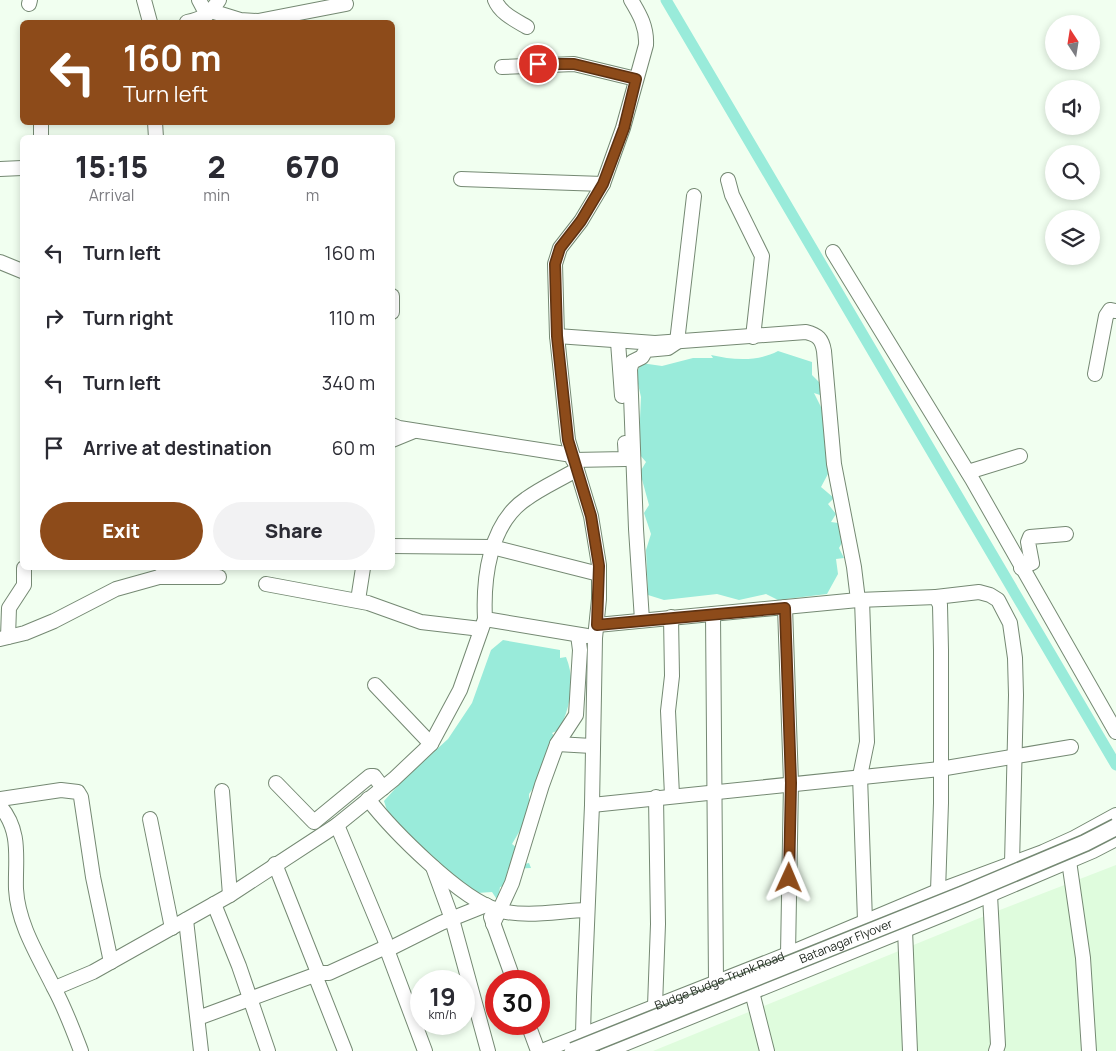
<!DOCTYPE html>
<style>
:root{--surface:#fff;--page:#f2f2f3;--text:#2b2b33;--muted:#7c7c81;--accent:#8d4b1a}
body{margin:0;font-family:Manrope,sans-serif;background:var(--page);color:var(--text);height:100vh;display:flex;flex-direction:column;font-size:19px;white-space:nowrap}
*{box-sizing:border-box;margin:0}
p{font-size:16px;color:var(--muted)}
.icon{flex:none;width:28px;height:28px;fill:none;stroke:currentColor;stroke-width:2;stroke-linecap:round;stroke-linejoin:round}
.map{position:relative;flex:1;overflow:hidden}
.details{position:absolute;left:20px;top:135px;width:375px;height:435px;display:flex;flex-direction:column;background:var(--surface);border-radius:8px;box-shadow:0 2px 8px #0003}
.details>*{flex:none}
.top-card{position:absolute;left:20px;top:20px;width:375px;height:105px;border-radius:8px;box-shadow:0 2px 8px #0003;background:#8d4b1a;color:#fff;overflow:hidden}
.needle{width:32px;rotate:348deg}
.buttons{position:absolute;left:1045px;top:15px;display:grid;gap:10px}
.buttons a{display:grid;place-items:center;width:55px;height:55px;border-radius:50%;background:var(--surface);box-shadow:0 2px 8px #0003;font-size:25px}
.speed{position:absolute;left:410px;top:970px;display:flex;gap:10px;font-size:25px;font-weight:700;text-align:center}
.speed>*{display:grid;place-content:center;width:65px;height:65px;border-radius:50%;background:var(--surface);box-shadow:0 2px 8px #0003;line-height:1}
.speed small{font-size:12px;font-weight:400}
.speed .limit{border:8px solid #d22;background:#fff;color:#111}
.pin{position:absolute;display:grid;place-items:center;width:42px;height:42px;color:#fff;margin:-21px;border:2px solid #fff;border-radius:50%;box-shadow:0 1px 5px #0007}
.me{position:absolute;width:55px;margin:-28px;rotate:1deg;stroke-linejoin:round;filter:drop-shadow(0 0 4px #0008)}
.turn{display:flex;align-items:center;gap:18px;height:105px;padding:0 20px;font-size:22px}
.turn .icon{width:65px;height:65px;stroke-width:2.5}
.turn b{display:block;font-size:35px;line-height:42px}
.eta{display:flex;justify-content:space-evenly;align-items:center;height:85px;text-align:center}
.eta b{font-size:30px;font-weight:800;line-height:35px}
.action{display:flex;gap:10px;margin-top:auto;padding:10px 20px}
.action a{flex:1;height:58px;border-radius:30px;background:var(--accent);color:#fff;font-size:20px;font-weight:800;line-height:58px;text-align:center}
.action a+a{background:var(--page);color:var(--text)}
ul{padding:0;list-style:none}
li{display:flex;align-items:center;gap:15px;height:65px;padding:0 20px}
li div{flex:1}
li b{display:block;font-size:19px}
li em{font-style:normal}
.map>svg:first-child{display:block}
.built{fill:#dffcdd}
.water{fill:#99ebda}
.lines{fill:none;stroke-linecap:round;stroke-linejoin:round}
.canal{stroke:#99ebda;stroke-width:11}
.minor-casing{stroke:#758973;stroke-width:16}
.minor{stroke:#fff;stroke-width:14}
.major-bridge-casing{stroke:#758973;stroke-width:19;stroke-linecap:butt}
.major-bridge{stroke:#fff;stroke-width:16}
.route-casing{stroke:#5c3111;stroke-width:12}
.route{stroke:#8d4b1a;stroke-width:9}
.labels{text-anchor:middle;stroke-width:4.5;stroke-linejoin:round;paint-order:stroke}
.street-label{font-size:12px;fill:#1b231b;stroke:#fff}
</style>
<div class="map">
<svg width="1116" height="1051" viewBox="0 0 1116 1051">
<rect width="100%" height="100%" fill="#f1fff0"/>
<path class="built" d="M1116,865V1051H653L992,913Z"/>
<g class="water">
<path d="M778,351L812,362V375L822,385L820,395L814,393L823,411L829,472L821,487L834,498L828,504L836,514L831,522L845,524L848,532L839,548L844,558L836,559L838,574L827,594L778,600L766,594L739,600L717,594L664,600L648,595L646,550L651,534L644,513L649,505L640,472L646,462L633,447L639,441L641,397L636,375L641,363L662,366L693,358H713L711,355C733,360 757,362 778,351Z"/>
<path d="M503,640L560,650V658L566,657C576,681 570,708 559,730L552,733L558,742L547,749L550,764L529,794V815L512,844L521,851L515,866L529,863L531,868L508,869L507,876L518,883L500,887L498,901L492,892L477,893L456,881L389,817L384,801L403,780L448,739L472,703L491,650Z"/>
</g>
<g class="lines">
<path class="canal" d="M666,0L1116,765"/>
<g class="minor-casing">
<g id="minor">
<path d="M144,0L150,22"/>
<path d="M199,0L207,15"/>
<path d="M495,0C500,13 515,20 527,27"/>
<path d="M29,4L30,0"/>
<path d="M211,11L240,20L258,21L346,4"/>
<path d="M187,22C203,19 210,14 219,0"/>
<path d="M502,67L574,64L636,79"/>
<path d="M41,122V138"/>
<path d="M155,122L156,138"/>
<path d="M0,169L22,168"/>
<path d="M461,179L603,184"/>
<path d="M728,180L732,195L762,256L753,337"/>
<path d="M833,252L972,479L1116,732"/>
<path d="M0,262L22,271"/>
<path d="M392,296V312"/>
<path d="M557,336L655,343L806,332C818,335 822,339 824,351L834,464L854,567L858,600"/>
<path d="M618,342L622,396"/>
<path d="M1095,374L1106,316L1110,310L1116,311"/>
<path d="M392,425L399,428L572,455"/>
<path d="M392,440L414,431"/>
<path d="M573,460L626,459L625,443"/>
<path d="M576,470C559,480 541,488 526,499C489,524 483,579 485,619L587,636"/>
<path d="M968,472L1020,456"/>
<path d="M392,546L492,547L599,574"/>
<path d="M1021,568L1032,563L1028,542L1030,537L1066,534"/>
<path d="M159,577H219"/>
<path d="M266,584L368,603L421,622L481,629"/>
<path d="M936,597L979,592L990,595L998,600L1010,623L1015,658L1016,695L1012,864"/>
<path d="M358,600L363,568"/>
<path d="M862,600L867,742L860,776L865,921"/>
<path d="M785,607L791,783L788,954"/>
<path d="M713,614L716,981"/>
<path d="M671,617L672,676L668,711L672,795"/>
<path d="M642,620L636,529L630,369L632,362L642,357L646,350L668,348L677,342L694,196"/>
<path d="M597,625L858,600L936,597L940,605L941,650V803L938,891"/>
<path d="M8,637L9,608L24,585V568"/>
<path d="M0,639L25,633L54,621L116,589L159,577L173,568"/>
<path d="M375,685L431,744"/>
<path d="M557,744L592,746"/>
<path d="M276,783L314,822L370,776H374L383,788"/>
<path d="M222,791L230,895"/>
<path d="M0,799L61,790L78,792L81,797L93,877L111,962"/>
<path d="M368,799C392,830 461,900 498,910C525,918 558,911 586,910"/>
<path d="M592,805L940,769L1071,747"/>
<path d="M0,806C22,832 15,859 16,889C18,925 39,957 54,988C65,1008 73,1030 81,1051"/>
<path d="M150,819L172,928"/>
<path d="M1069,861L1083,958L1089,1051"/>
<path d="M275,864L317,970L320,973H329L386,947L385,940L337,825"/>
<path d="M433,867L452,919L488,1051"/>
<path d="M990,895L998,1045L996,1051"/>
<path d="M214,904L239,966L268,1051"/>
<path d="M491,917L514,981"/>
<path d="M186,920L201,1051"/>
<path d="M493,924L512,883L542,785L557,744L576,715L580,650L578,635"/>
<path d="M905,930L910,1051"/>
<path d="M386,947L425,1051"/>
<path d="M387,950L441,923L486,905"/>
<path d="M315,975L345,1051"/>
<path d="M55,988L93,972L230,895L337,825L394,779L431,744L460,690L485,619"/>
<path d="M752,992L767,1051"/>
<path d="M655,1006L658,924L656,797"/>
<path d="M198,1018L320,973"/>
<path d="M528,1024L538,1051"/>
<path id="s1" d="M542,1051L788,954L938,891L1043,852L1074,838L1116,815"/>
<path d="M590,1051L583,1034L584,997L592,805L595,638L599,599V565L591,516L568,440L557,336L555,264L560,248L581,221L603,184L623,128L646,45C647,27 640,15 631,0"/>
<path d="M607,1051L947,913L1093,851L1116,839"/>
</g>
</g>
<use href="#minor" class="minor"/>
<g class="major-bridge-casing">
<g id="major-bridge">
<path id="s2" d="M573,1051L964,894L1085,843L1116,827"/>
</g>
</g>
<use href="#major-bridge" class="major-bridge"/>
</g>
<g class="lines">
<g class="route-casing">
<path id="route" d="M538,64H574L636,79L624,128L603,184L581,221L560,248L555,264L557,336L568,440L591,516L599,566L597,625L785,608L791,783L789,878"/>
</g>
<use href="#route" class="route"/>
</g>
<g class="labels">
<g class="street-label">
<text dy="4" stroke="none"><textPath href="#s2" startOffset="294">Batanagar Flyover</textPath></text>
<text dy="4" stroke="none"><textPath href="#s1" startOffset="191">Budge Budge Trunk Road</textPath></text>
</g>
</g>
</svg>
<div class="buttons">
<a><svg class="needle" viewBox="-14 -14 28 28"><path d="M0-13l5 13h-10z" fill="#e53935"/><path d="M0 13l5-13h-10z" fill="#7c7c81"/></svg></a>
<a><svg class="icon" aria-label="sound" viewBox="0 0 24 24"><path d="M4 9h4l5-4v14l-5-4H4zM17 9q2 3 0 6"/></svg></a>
<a><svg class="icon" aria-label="search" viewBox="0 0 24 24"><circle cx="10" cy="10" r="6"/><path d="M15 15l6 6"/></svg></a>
<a><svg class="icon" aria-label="layers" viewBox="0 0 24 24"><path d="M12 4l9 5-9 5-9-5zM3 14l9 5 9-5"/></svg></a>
</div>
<div class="speed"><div>19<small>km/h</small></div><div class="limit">30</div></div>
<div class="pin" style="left:538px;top:64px;background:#d93025"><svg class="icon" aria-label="arrive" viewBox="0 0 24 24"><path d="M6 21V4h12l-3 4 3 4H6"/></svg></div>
<svg class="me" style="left:789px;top:878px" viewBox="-20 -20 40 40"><path d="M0-17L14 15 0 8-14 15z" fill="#8d4b1a" stroke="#fff" stroke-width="4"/></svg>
<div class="top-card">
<div class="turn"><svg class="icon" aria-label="left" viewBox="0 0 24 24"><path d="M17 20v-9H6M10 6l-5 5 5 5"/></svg><div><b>160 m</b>Turn left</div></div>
</div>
<section class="details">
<div class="eta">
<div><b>15:15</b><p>Arrival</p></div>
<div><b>2</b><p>min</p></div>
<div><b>670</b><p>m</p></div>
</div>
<ul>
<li><svg class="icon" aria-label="left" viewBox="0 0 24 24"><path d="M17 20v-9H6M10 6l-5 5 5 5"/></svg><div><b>Turn left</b></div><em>160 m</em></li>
<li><svg class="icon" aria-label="right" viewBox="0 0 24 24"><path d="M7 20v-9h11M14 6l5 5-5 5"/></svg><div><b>Turn right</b></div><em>110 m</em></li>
<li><svg class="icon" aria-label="left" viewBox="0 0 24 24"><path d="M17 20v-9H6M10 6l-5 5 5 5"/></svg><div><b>Turn left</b></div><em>340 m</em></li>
<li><svg class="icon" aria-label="arrive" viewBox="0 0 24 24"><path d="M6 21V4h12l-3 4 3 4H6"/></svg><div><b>Arrive at destination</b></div><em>60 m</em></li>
</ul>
<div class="action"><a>Exit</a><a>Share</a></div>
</section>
</div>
